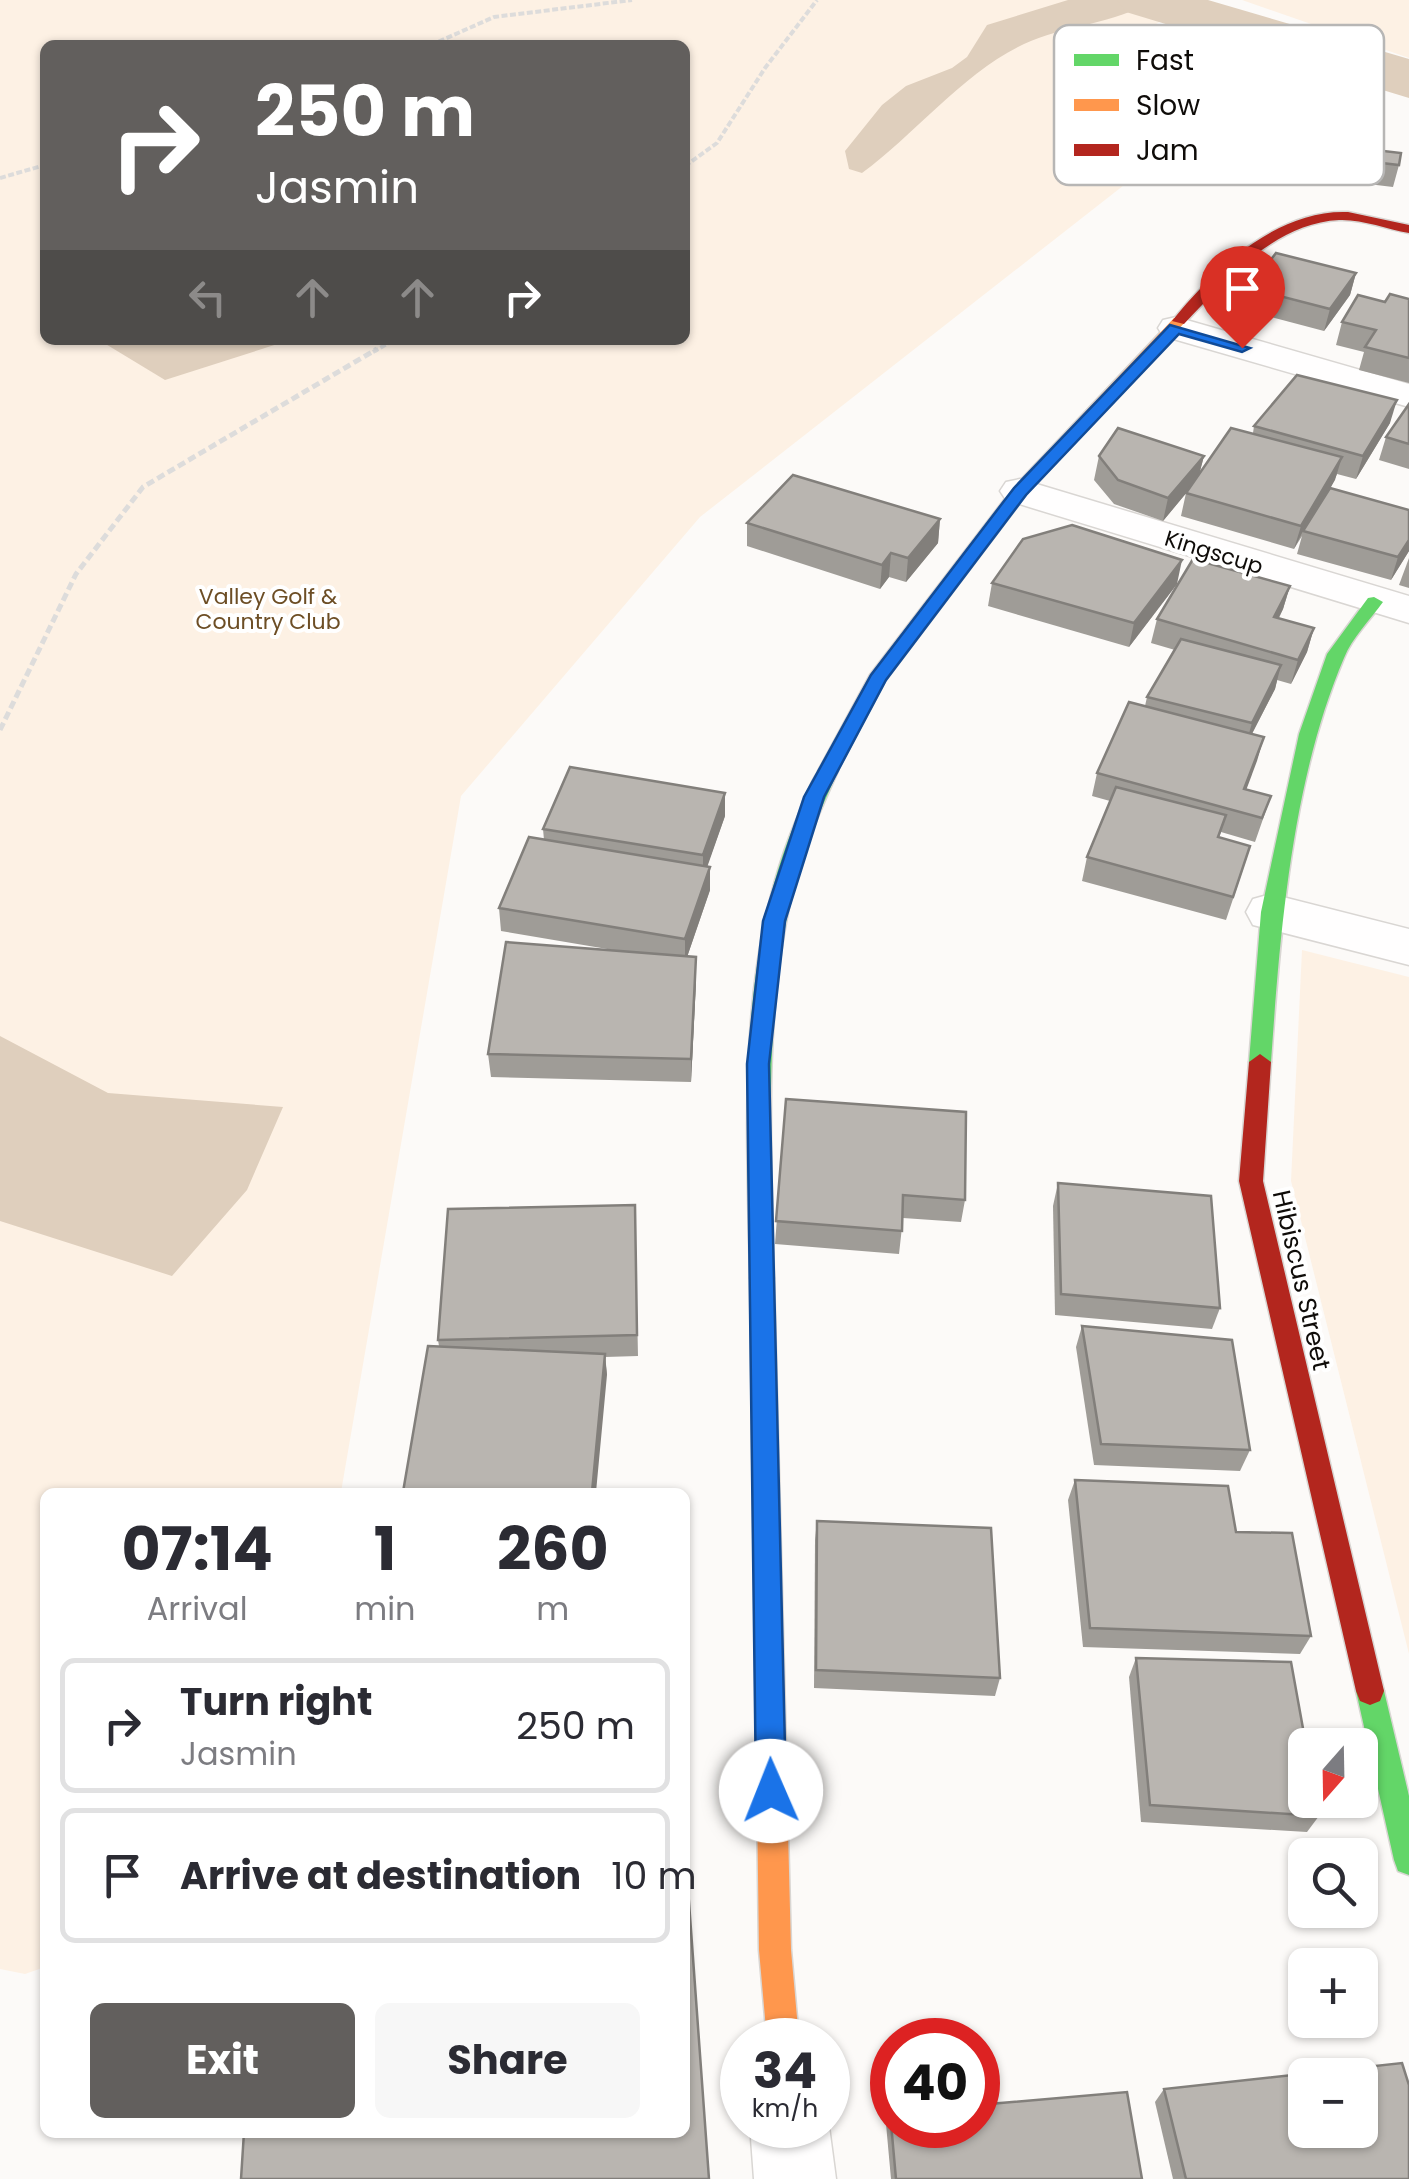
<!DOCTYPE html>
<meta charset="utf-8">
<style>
:root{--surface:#fff;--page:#f7f7f7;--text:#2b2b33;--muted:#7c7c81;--line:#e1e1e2;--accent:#625f5d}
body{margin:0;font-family:Poppins,sans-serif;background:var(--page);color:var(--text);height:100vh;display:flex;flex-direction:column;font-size:38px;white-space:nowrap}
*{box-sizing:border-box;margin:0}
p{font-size:32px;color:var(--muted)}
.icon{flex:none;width:55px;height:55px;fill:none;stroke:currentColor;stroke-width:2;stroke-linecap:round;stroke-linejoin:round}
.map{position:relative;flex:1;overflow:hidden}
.side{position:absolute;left:40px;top:1488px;width:650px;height:650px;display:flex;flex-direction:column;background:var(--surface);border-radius:15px;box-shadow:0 2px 8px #0004}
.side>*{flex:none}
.hud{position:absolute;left:40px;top:40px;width:650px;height:305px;border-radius:15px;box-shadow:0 2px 8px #0004;background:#625f5d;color:#fff;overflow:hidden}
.needle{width:65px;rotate:200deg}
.buttons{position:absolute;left:1288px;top:1728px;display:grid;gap:20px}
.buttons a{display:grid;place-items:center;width:90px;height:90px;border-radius:15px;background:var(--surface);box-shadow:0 2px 8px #0004;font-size:50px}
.speed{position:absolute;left:720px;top:2018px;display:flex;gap:20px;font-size:50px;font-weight:700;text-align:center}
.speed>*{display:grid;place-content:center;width:130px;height:130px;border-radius:50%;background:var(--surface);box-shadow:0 2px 8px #0004;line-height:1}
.speed small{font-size:25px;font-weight:400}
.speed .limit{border:15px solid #d22;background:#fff;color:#111}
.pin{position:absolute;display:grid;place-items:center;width:85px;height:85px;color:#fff;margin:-102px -42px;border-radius:50% 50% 50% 0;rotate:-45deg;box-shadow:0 0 10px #0007}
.pin .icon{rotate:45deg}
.me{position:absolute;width:110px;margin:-55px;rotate:359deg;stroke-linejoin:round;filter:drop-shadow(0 0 8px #0008)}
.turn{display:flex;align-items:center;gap:35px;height:210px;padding:0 50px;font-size:45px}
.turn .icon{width:130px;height:130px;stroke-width:2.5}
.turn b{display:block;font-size:70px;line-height:85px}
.lanes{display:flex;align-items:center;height:95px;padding:0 50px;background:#0003;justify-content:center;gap:50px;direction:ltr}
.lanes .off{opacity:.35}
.eta{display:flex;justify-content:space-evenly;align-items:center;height:170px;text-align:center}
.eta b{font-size:60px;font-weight:700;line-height:70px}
.primary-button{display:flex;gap:20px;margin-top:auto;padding:20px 50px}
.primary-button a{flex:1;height:115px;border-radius:15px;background:var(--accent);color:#fff;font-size:40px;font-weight:700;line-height:115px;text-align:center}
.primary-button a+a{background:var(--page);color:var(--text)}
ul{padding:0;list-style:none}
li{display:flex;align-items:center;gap:30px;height:135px;margin:0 20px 15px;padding:0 30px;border:5px solid var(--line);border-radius:15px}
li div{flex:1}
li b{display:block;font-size:38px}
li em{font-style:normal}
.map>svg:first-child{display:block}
.green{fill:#fdf1e4;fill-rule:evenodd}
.water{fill:#dfcfbd}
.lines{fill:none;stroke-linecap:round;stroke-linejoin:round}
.river{fill:#dfcfbd;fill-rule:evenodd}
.street-casing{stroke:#d9d6d3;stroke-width:3}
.fast-casing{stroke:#d9d6d3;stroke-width:3}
.slow-casing{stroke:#d9d6d3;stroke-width:3}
.jam-casing{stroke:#d9d6d3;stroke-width:3}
.path-far1{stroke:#dddcdb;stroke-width:4;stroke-dasharray:6 2.5;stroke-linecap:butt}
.path{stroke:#dddcdb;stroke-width:5;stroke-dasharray:8 4;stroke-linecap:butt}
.street{fill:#fffefe;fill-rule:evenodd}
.fast{fill:#63d668;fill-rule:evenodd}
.slow{fill:#ff974d;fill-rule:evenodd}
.jam{fill:#b3261e;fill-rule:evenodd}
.wall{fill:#9f9c97}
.shaded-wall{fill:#827f7b}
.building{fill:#b9b5b0;stroke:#827f7b;stroke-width:2.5;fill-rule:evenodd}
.route{fill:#1a73e8;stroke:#114b97;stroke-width:2.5}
.labels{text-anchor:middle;stroke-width:8;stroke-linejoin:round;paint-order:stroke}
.far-street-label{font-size:22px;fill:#0f0c09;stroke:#fff}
.far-park-label{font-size:22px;fill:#6d4e25;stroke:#fff}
.street-label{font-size:25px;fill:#0f0c09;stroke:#fff}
.key{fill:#fff;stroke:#b7b6b5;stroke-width:2.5}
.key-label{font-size:28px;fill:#0f0c09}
</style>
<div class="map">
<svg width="1409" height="2179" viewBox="0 0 1409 2179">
<rect width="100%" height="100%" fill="#fcfaf8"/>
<g class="green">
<path d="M0,0H1199L1072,71L1087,138L1165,153L700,517L461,796L341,1492H45V1967L25,1974L0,1969ZM45,45H685V340H45Z"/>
<path d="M1242,0H1409V58Z"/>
<path d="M1302,950L1409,977V1654L1291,1181Z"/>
</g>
<g class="water">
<path d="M1068,0H1154C1116,24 1064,25 1024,44C965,71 914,135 862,173L849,169L845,151L882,105L906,86L952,68L967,57L987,25Z"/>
<path d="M99,340H290L165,380Z"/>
<path d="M0,1036L108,1093L283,1107L247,1190L172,1276L0,1221Z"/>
</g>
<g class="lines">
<path class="river" d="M1117,0H1208L1409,59V98L1126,12Z"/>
<g class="street-casing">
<g id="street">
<path d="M1176,317L1409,384V407L1163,336L1158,328L1163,320Z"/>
<path d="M1020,479L1409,596V623L1006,500L1000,491L1006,482Z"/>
<path d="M1271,894L1409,929V965L1253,925L1246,912L1253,899Z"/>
<path d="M828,2119L836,2179H754L750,2125H828Z"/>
</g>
</g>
<g class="fast-casing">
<g id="fast">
<path d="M1374,597L1383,602C1370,620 1352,638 1344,658C1292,779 1280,932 1271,1062L1260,1070L1249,1062L1261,912L1299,734L1327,654L1368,598Z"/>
<path d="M828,765L838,771C820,811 802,851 792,894C763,1019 771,1150 774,1278L771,1285L762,1288L753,1285L750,1278C747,1123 735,954 801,809C807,795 813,770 828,765Z"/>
<path d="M1370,1677L1380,1681L1384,1691L1409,1796V1875L1398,1871L1394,1860L1356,1691L1360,1681Z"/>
</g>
</g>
<g class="slow-casing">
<g id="slow">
<path d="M1174,318L1186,321L1026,495L885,681L835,775H821L818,771L870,675L1014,487Z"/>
<path d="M762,1268L771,1271L774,1278L791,1950L799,2040H767L759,1950L750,1278L753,1271Z"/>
</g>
</g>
<g class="jam-casing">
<g id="jam">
<path d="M1348,212L1409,225V233C1386,229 1362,219 1339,220C1275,223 1225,281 1184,324L1172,321C1213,270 1277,209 1348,212Z"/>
<path d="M1260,1054L1271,1062L1263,1181L1384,1691L1380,1701L1370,1705L1360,1701L1356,1691L1239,1181L1249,1062Z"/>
</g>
</g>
<g class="path-far1">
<path d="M431,45L494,17L632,0"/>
<path d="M685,166L717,143L765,68L817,0"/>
<path d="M0,178L45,165"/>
<path d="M373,352L394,340"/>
</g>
<path class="path" d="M0,730L76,574L143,487L377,349"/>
<use href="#street" class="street"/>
<use href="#fast" class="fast"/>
<use href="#slow" class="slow"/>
<use href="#jam" class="jam"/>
</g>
<g class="wall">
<path d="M1232,51L1228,71L1208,86L1177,78L1180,57Z"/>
<path d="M1106,54L1101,83L1111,91V96L1119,124L1115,145H1084L1081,125L1082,109L1080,104L1083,83H1088L1091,63Z"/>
<path d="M1166,100L1164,110L1169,118L1198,138L1181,151L1158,145L1159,138L1153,142L1136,137L1143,103Z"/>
<path d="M1234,106L1321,124L1317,140L1345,144L1339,166L1329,176L1304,170L1307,155L1292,152L1287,169L1257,165L1264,139L1244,132L1240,151L1234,162L1209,157L1213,136L1230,127Z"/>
<path d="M1375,150L1399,165L1393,187L1368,184Z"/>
<path d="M1356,273L1350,295L1324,331L1244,310L1249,288Z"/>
<path d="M1409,299V383L1359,370L1364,352L1336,345L1342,322L1385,302Z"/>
<path d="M1409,404V469L1379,460L1386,437Z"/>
<path d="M1390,423L1356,479L1337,474L1330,489L1409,551L1391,580L1297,554L1302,536L1294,549L1181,516L1186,493L1163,521L1114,504L1094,480L1099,456H1204L1199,474L1253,433L1254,426Z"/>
<path d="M940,519L938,543L906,582L889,577L880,589L747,546V523Z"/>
<path d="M1409,558V588L1399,585Z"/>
<path d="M992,583L1177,584L1129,647L988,606Z"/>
<path d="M1290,586L1283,609L1279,618L1314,628L1307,652L1291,684L1277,680L1275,689L1252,734L1264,737L1246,789L1271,796L1255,842L1221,832L1219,837L1243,869L1226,920L1082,881L1087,857L1110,801L1092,796L1097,773L1145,706L1147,697L1175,650L1151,643L1157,619Z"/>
<path d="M725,816L707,866L710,867V890L687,957L696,981L691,1082L491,1077L488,1054L619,951L501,931L499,908L544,840L543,829Z"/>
<path d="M786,1099L965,1200L961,1222L903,1218L899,1254L775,1244Z"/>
<path d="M1058,1183L1220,1308L1212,1329L1055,1315L1053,1206Z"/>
<path d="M635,1205L638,1356L605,1357L607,1375L439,1346L438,1340Z"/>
<path d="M1082,1326L1250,1450L1240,1471L1094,1465L1076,1347Z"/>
<path d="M1075,1480L1236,1532L1311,1636L1300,1654L1083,1647L1068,1500Z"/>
<path d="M817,1521L1000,1678L995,1696L814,1688L815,1540Z"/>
<path d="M1136,1658L1319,1816L1307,1832L1141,1822L1129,1677Z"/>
<path d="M1164,2089L1409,2179H1173L1155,2102Z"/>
<path d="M890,2112L1142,2179H891L886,2124Z"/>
</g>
<g class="shaded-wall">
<path d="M1232,51L1228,71L1208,86L1212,66Z"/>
<path d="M1166,100L1163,117L1170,111L1168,125L1162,123L1159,138L1153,142L1157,121L1159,120L1161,107Z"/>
<path d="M1289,105L1284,126H1272L1270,135L1265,139L1269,118Z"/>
<path d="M1202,117L1198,138L1181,151L1185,130Z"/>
<path d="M1321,124L1315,145L1309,149L1307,155L1312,134Z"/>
<path d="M1245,130L1240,151L1234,162L1239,140Z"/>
<path d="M1345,144L1339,166L1329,176L1335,155Z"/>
<path d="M1356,273L1350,295L1324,331L1330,309Z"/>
<path d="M1397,400L1390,423L1356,479L1363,456Z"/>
<path d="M1204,456L1198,479L1163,521L1168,498Z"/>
<path d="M1342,457L1335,480L1305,531H1303L1294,549L1301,526Z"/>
<path d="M940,519L938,543L906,582L908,558Z"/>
<path d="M1409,540V551L1391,580L1398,557Z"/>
<path d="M891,553L889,577L880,589L882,565Z"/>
<path d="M1182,560L1177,584L1129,647L1134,623Z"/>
<path d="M1290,586L1283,609L1267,640L1274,617Z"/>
<path d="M1314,628L1307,652L1291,684L1298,660Z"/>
<path d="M1281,665L1275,689L1245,747L1252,723Z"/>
<path d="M1264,737L1257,761L1238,812L1244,789Z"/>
<path d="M725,793V816L703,879V855Z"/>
<path d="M710,867V890L685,963V939Z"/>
<path d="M696,957V981L691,1082V1059Z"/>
<path d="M605,1354L607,1375L596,1492H592Z"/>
</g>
<g class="building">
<path d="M1375,150L1401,153L1399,165L1373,162Z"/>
<path d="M1276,253L1356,273L1330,309L1249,288Z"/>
<path d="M1390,294L1409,299V358L1365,347L1376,330L1342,322L1358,295L1385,302Z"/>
<path d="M1297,375L1397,400L1363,456L1254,426Z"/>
<path d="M1409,404V444L1386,437Z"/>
<path d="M1118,428L1204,456L1168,498L1118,480L1099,456Z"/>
<path d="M1231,428L1342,457L1301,526L1186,493Z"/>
<path d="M793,475L940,519L908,558L891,553L882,565L747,523Z"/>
<path d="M1330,488L1409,510V540L1398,557L1303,531Z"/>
<path d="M1072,525L1182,560L1134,623L992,583L1023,539Z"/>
<path d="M1193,559L1290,586L1274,617L1314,628L1298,660L1157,619Z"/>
<path d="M1181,639L1281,665L1252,723L1147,697Z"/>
<path d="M1129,702L1264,737L1244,789L1271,796L1262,818L1097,773Z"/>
<path d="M570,767L725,793L703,855L543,829Z"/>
<path d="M1116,787L1226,815L1218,837L1250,846L1233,897L1087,857Z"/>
<path d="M529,837L710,867L685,939L499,908Z"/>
<path d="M506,942L696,957L691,1059L488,1054Z"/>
<path d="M786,1099L966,1112L965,1200L903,1195L902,1231L776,1221Z"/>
<path d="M1058,1183L1211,1196L1220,1308L1061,1294Z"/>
<path d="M635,1205L637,1335L438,1340L448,1209Z"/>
<path d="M1082,1326L1232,1340L1250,1450L1101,1444Z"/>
<path d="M428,1346L605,1354L592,1492H403Z"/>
<path d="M1075,1480L1228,1486L1236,1532L1292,1533L1311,1636L1090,1628Z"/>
<path d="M817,1521L991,1528L1000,1678L816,1670Z"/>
<path d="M1136,1658L1291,1662L1306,1745L1305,1800H1316L1319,1816L1150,1805Z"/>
<path d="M685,1847L709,2179H241L244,2132H685Z"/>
<path d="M1402,2063L1409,2085V2179H1186L1164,2089ZM1305,2075H1360V2130H1305Z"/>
<path d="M1127,2092L1142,2179H896L890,2112H892V2125H978V2105Z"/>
</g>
<path class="route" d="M1170,325L1250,348L1242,352L1179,334L1026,495L886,680L824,797L785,921L769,1064L786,1791L782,1802L771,1806L760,1802L756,1791L747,1064L763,921L804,797L871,675L1014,488Z"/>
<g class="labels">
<g class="far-street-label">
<text transform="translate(1214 552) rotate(17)" y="8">Kingscup</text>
</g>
<g class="far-park-label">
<text x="268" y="604">Valley Golf &amp;<tspan x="268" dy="25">Country Club</tspan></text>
</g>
<g class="street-label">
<text transform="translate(1302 1280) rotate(77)" y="9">Hibiscus Street</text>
</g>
</g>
<rect x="1054" y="25" width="330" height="160" rx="15" class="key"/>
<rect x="1074" y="54" width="45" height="12" fill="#63d668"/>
<rect x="1074" y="99" width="45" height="12" fill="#ff974d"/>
<rect x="1074" y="144" width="45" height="12" fill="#b3261e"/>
<g class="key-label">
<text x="1136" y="70">Fast</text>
<text x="1136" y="115">Slow</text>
<text x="1136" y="160">Jam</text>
</g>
</svg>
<div class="buttons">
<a><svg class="needle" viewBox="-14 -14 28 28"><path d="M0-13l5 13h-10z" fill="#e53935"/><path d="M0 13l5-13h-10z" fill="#7c7c81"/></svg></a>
<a><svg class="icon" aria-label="search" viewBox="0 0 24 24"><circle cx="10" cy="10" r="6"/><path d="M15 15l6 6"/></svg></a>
<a>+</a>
<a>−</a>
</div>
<div class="speed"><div>34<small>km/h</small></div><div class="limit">40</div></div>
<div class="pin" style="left:1242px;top:348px;background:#d93025"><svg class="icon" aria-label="arrive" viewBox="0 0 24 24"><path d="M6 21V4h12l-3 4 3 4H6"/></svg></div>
<svg class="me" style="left:771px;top:1791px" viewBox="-20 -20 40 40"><circle r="19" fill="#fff"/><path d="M0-13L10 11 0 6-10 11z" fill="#1a73e8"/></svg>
<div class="hud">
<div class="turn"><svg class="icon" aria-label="right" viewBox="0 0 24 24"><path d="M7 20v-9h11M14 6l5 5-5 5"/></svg><div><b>250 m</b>Jasmin</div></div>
<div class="lanes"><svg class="icon off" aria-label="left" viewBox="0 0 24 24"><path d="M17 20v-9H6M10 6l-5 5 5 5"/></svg><svg class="icon off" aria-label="ahead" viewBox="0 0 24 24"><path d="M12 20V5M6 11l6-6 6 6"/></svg><svg class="icon off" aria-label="ahead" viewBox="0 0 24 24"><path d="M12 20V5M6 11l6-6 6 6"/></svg><svg class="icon" aria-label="right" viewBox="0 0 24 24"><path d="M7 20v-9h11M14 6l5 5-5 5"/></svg></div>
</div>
<section class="side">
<div class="eta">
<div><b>07:14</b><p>Arrival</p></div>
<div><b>1</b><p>min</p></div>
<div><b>260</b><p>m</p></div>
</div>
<ul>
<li><svg class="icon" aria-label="right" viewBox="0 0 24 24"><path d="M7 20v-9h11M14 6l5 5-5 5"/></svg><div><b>Turn right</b><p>Jasmin</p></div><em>250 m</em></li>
<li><svg class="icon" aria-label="arrive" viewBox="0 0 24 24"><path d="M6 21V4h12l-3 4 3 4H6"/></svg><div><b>Arrive at destination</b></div><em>10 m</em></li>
</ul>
<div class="primary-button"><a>Exit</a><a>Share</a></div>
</section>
</div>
